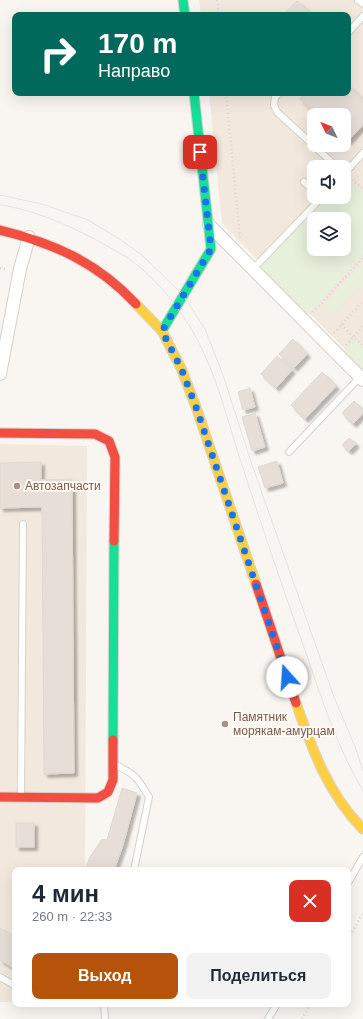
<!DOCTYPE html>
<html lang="ru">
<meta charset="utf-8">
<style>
:root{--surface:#fff;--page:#f2f2f3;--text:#1f2937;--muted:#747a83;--accent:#b45309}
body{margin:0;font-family:Arial,sans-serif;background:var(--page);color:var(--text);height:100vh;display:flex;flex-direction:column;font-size:15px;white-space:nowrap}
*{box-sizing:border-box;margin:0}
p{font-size:13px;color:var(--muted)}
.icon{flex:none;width:22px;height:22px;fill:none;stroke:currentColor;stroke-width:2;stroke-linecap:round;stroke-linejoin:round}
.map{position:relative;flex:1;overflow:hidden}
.side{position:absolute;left:12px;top:867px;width:339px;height:140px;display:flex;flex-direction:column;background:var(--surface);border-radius:8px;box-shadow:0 4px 16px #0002}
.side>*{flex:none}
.top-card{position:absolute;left:12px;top:12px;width:339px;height:84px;border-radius:8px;box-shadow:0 4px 16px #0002;background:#00695c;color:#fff;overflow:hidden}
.needle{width:26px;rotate:313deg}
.fabs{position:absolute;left:307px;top:108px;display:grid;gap:8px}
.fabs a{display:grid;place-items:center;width:44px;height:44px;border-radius:8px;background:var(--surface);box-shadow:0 4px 16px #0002;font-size:20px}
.pin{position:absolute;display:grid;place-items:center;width:34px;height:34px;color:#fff;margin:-17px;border-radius:8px;box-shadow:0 2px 6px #0006}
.me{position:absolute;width:44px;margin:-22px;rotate:341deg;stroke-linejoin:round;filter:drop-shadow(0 0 3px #0008)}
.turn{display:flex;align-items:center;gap:14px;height:84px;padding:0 20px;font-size:18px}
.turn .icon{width:52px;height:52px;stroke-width:2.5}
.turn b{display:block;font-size:28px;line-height:34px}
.round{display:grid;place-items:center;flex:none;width:42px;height:42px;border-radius:8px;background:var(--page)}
.head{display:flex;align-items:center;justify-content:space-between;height:68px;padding:0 20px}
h1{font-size:24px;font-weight:600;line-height:30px}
.button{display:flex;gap:8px;margin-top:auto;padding:8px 20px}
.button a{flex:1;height:46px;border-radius:8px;background:var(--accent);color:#fff;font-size:16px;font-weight:600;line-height:46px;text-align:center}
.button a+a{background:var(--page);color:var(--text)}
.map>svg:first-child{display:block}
.residential{fill:#f2e8de;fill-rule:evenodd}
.green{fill:#e7f0db;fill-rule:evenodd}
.building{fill:#e6ded7;stroke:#e2d8d2;filter:url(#shadow)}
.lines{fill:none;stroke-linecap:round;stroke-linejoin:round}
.lane-casing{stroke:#d7d1cb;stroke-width:8}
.street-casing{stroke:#d7d1cb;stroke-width:14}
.fast-casing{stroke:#d9d2cb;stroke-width:11}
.slow-casing{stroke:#d9d2cb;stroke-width:11}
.jam-casing{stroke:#d9d2cb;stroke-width:11}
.path{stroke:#dcd5d0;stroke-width:2.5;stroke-dasharray:1 3;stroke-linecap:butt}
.lane{stroke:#fefefd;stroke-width:6}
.street{stroke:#fefefd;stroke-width:12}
.fast{stroke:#16e098;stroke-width:9}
.slow{stroke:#ffcf43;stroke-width:9}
.jam{stroke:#f24e42;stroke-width:9}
.tram{stroke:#e6e3e7;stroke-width:1}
.route{stroke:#1a73e8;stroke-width:7;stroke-dasharray:0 12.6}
.poi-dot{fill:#a69286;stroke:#fffaf3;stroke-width:1.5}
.labels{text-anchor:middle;stroke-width:4;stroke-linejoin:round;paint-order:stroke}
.poi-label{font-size:12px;fill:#7a5c4d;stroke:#fffaf3;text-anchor:start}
</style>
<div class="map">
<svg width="363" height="1019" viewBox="0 0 363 1019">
<defs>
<filter id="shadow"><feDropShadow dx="3.5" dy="3.5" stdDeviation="1" flood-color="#0004"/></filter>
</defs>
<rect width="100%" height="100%" fill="#f9f5f0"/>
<g class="residential">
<path d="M199,0H363V368L222,223L209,93H348V15H201ZM314,115H344V145H314ZM314,167H344V197H314ZM314,219H344V249H314Z"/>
<path d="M0,444L87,446L85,870H15V1002H0Z"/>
</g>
<g class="green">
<path d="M344,177L363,193V254L305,318L257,268L325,197H344ZM314,219H344V249H314Z"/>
<path d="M363,263V288L359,286L333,314L324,305Z"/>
<path d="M354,340L363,349V370L360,373L341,354Z"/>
</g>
<g class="building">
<path d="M297,1L313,15H283Z"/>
<path d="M348,85L363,99V125L347,142L344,139V115H317L300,99L305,93H348Z"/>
<path d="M293,339L307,354L294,368L279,354Z"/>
<path d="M277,356L292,370L276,388L261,374Z"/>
<path d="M322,372L336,386L305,419L291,405Z"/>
<path d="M250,388L255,407L243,410L238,392Z"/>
<path d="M354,401L363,410V413L353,424L342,413Z"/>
<path d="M255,413L265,447L252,451L242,417Z"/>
<path d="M349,438L356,444L349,451L342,445Z"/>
<path d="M277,461L283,483L265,488L258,467Z"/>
<path d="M41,462V480L72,479L74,773L44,774L42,507L0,508V463Z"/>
<path d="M122,788L137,793L123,845L114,870H85L90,857L102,839L107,840Z"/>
<rect x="16" y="823" width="18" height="24"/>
<path d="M0,928L15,937V969L0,960Z"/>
</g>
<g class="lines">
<g class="lane-casing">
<g id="lane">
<path d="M358,0L363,4"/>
<path d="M348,33L363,16"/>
<path d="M280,93L275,97L274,105L277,112L337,167"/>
<path d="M344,174L363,153"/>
<path d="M304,182L314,191"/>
<path d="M253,269L322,197"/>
<path d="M289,452L360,377"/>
<path d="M116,765C136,775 137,777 149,797L134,870"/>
<path d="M21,795L23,524"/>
<path d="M348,883L363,857"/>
<path d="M0,977L14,985"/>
<path d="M104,1004L105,1019"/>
<path d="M268,1019L277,1004"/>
</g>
</g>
<g class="street-casing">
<g id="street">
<path d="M209,225L363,380"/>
<path d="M0,374L20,269L29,237"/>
</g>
</g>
<g class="fast-casing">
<g id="fast">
<path d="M183,0L185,15"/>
<path d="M162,331L211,249L194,93"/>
<path d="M113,740L114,541"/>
</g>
</g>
<g class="slow-casing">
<g id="slow">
<path d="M136,304L162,331L181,368L196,407L256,584"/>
<path d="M296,703C312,749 328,794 363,829"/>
</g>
</g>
<g class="jam-casing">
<g id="jam">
<path d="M0,230C54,243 98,263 136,304"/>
<path d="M0,433L95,434L109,441L115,457L114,541"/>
<path d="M256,584L296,703"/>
<path d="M0,797L98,798L108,792L113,780V740"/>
</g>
</g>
<g class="path">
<path d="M217,0L219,15"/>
<path d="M226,93L240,238"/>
<path d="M352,180L363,189"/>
<path d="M0,268L7,269"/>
<path d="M313,312L363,258"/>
<path d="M341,325L363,346"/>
<path d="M334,333L363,301"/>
<path d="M346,345L363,326"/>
<path d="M348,939L363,913"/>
<path d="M302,1019L311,1004"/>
</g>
<use href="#lane" class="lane"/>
<use href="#street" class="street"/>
<use href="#fast" class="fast"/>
<use href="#slow" class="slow"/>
<use href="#jam" class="jam"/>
<g class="tram">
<path d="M0,195L42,204L88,220L121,240L142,255L183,295L205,329L223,375L251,462L334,697L356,749L363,771"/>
<path d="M0,205C37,210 77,229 109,247C115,251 122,254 128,258C152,275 173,300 189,325C215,367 226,416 241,462C262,527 284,592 307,656C323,703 338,748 363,791"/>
</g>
</g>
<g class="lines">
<path class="route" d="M200,152L211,249L162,331L181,368L196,407L287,677"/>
</g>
<g class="poi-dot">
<circle cx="17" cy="486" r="4"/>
<circle cx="225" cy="724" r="4"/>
</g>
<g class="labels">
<g class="poi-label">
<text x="25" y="490">Автозапчасти</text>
<text x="233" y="721">Памятник<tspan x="233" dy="14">морякам-амурцам</tspan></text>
</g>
</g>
</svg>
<div class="fabs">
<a><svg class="needle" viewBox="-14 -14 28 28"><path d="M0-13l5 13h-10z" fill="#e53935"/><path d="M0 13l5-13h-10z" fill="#747a83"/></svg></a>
<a><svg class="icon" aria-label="sound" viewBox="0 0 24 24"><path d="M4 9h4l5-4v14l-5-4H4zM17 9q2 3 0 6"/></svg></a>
<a><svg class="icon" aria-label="layers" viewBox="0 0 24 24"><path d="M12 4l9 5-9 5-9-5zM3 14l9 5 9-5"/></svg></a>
</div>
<div class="pin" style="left:200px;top:152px;background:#d93025"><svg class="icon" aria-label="arrive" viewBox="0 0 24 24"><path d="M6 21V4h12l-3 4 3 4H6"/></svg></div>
<svg class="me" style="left:287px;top:677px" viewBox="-20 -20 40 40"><circle r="19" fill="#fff"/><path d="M0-13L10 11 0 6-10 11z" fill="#1a73e8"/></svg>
<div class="top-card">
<div class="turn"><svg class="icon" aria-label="right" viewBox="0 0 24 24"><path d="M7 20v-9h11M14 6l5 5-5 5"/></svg><div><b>170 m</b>Направо</div></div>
</div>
<section class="side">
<div class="head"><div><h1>4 мин</h1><p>260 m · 22:33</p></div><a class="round" style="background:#d93025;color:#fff"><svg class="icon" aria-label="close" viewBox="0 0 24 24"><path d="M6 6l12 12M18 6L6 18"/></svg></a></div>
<div class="button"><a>Выход</a><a>Поделиться</a></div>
</section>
</div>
